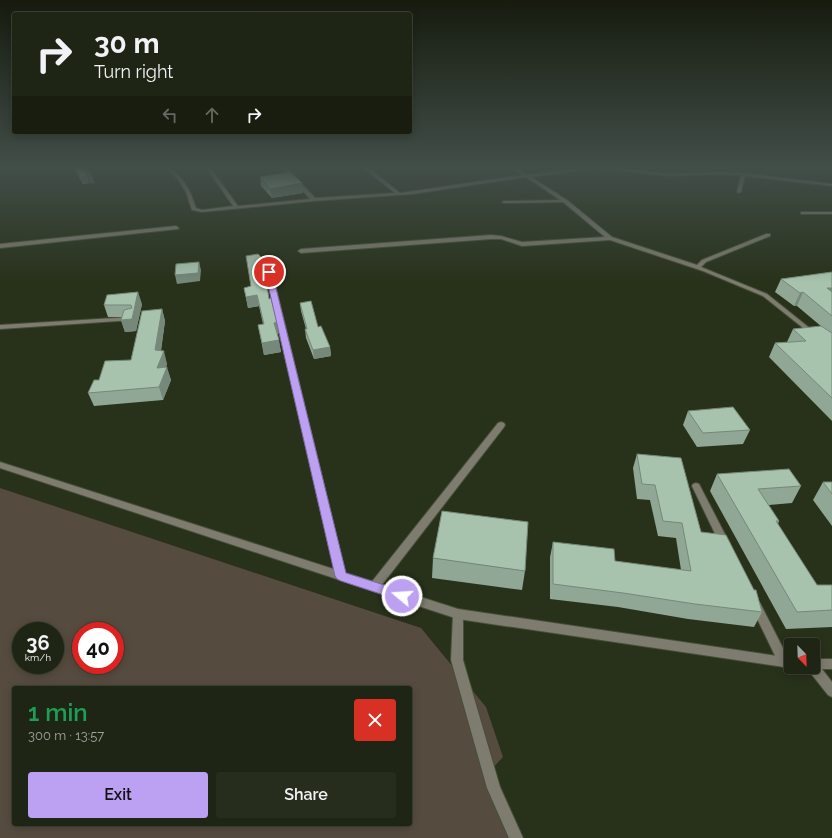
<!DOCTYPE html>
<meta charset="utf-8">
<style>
:root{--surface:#1e2514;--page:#262d1d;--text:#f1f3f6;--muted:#a1a5a0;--line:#3c4234;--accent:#bca0f2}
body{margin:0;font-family:Raleway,sans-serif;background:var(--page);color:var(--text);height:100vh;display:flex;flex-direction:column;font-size:15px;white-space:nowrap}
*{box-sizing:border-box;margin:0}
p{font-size:13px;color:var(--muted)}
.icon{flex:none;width:22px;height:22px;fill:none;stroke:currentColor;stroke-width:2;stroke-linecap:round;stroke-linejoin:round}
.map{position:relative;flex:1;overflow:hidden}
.panel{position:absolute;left:12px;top:686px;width:400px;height:140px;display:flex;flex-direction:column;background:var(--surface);border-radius:4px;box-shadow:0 2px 10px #0003,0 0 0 1px var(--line)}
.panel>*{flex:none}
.guide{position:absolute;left:12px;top:12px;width:400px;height:122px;border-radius:4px;box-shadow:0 2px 10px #0003,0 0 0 1px var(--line);background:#1e2514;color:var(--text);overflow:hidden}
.needle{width:26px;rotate:157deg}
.buttons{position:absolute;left:784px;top:638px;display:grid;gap:8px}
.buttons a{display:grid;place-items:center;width:36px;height:36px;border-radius:4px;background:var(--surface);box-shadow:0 2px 10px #0003,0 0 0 1px var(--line);font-size:20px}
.speed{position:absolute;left:12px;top:622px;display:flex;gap:8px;font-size:20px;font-weight:700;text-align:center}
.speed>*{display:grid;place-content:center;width:52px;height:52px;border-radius:50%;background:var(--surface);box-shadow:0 2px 10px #0003,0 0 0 1px var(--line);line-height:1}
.speed small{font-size:10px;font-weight:400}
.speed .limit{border:6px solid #d22;background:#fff;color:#111}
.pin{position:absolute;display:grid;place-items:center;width:34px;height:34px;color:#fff;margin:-17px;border:2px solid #fff;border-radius:50%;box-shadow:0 1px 4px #0007}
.me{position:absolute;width:44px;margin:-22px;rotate:288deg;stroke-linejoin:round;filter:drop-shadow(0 0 3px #0008)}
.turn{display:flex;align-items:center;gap:14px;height:84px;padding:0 16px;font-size:18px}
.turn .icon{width:52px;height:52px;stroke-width:2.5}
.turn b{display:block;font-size:28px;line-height:34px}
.lanes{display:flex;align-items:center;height:38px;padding:0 16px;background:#0003;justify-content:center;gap:20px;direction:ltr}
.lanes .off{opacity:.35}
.round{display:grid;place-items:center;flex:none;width:42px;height:42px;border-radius:4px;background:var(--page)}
.overview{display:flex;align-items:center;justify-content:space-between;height:68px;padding:0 16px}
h1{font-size:24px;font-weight:600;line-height:30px;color:#1e9e55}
.action{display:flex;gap:8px;margin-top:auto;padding:8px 16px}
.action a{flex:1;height:46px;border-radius:4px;background:var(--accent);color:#111;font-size:16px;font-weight:600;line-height:46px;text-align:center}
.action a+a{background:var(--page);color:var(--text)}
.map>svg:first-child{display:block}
.green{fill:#554b3e;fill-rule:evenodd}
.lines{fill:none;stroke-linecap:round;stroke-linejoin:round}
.service-casing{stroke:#474f3a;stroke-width:2}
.minor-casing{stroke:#474f3a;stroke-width:2}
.tertiary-casing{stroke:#474f3a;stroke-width:2}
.service{fill:#7e7c6f;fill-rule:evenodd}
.minor{fill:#7e7c6f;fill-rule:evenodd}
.tertiary{fill:#7e7c6f;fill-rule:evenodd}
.wall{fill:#90a795}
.shaded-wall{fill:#758879}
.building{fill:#a7c2ad;stroke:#758879}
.route{fill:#bca0f2;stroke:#7a689d}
</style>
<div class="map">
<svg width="832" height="838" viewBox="0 0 832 838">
<rect width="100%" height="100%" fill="#28311a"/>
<path class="green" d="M0,488L421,628L486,707L503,757L489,772L519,838H0ZM21,631H55V665H21ZM81,631H115V665H81ZM14,688H410V824H14Z"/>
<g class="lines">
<g class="service-casing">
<path id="service" d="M565,200L567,201L566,202L504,203L502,202L504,201Z"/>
</g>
<g class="minor-casing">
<g id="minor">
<path d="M84,166H88L94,183L90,182Z"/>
<path d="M164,166H168C185,180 189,187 196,208L202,210L233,206L205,166H209L238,206L310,199L281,166H285L315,198L395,193L361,166H366L400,193L522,175L509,166H514L527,175L599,166L669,174L715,172L743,173L832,184V186L745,176L741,192L739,193L737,192L741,175L715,174L669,176L597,168L531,177L567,200L612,237L697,265L702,260L766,234H770V236L706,262L701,267L767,294L817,334L814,336L812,335L763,296L703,271L610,240L522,246L501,239H491L301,253L298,251L301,249L491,235L501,236L522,242L605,237L563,202L526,177L413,194L314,201L202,212L192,210L186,192L178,179Z"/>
<rect x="801" y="212" width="31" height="2"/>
<path d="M176,226L179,228L178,229L0,248V244Z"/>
<path d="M269,270L272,272L346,576L345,579L341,580L337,579L336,576L266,272Z"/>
<path d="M131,317L133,318V320L0,329V325Z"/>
<path d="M501,422L504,423L505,425L504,427L378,590L374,591L370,590L369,587L370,584L498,423Z"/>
<path d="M696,483L699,484L700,486L730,544L728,547L725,548L722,547L720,544L692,486L693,484Z"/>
<path d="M756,601L760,603L788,658L790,662L788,666L784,667L780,666L751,606L752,603Z"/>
<path d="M458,609L462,611L463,614V660L500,787L523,838H509L487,788L451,660L453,614L454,611Z"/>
</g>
</g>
<g class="tertiary-casing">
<g id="tertiary">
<path d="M0,462L458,609L791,658V667H795L791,668L458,619L0,468Z"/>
<path d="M813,659H832V669H822L832,682V697L828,695L809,671L807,667H813Z"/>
</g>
</g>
<use href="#service" class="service"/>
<use href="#minor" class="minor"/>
<use href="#tertiary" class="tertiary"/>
</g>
<g class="wall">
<path d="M73,166H83L89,183L83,184L75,171Z"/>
<path d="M260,177L303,193L272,198L261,186Z"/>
<path d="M832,272V421L769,357L775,343L787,342L793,329L822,327L797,306H794L775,292L781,279Z"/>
<path d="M244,288L269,299L279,333L277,334L281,352L264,355L258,325L263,324L259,306L248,308Z"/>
<path d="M300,303L318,327L330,347L331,356L314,359L306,338L305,329H306L301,311Z"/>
<path d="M142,304L136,331L125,332L121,320L122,317H108L104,305Z"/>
<path d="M162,309L165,321L161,351L167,364L166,367L171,380L163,400L94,406L88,393L131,360Z"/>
<path d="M688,411L750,430L743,444L697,447L683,425Z"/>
<path d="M637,454L701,532L762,612L754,627L688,619L618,607L550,599V557L553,542L615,561L681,570L676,538L658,536L650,500L637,499L633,468Z"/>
<path d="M717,474L801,486L792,503L769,505L779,521L778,524L817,585H832V627L786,629L710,491Z"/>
<path d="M823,482H832V526L813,500Z"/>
<path d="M433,558L525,571L522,590L432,578Z"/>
</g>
<g class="shaded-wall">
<path d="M87,176L89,183L83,184L80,177Z"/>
<path d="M302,183L303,193L272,198L270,189Z"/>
<path d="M199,262L201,270L200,281L177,284L175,275Z"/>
<path d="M827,288H832V300Z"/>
<path d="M138,292L142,304L136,331L125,332L121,320L132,319Z"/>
<path d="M803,292L797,306H794L800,293Z"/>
<path d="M257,295L259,306L248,308L246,297Z"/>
<path d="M162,309L165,321L159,363L164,351L167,364L161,381L157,368L155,350Z"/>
<path d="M277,322L279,333L276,334L274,323Z"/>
<path d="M279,340L281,352L264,355L262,343Z"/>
<path d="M330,347L331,356L314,359L313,350Z"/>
<path d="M167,367L171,380L163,400L159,387Z"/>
</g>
<g class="building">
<path d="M74,166H83L87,176L80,177Z"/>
<path d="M290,172L302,183L270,189L260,177Z"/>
<path d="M258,254L263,259L269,299L271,298L277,322L274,323L279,340L262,343L258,325L264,324L257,295L246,297L244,288L251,286L246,256Z"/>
<path d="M199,262L198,273L175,275L176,264Z"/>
<path d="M832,272V288H827L832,292V316L803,292L800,293L781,279Z"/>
<path d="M138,292L132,319L121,320L124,310L132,308L131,305H104L107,295Z"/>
<path d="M311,301L318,327L321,326L330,347L313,350L305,329H307L300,303Z"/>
<path d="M162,309L155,350L164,351L157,368L167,367L159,387L88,393L94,380H99L105,361L131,360L142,311Z"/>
<path d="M821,326L832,333V398L775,343L806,341L793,329Z"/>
<path d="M733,407L750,430L703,433L688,411Z"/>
<path d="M637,454L681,458L701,532L726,535L754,590H756L762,612L695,604L623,593L553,584V542L614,549L615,561L691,571L682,523L663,521L655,485L642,484Z"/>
<path d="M789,469L801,486L758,489L779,521H776L817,585H832V610L797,612L717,474Z"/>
<path d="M823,482H832V494Z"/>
<path d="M442,511L528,522L525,571L433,558Z"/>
</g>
<linearGradient id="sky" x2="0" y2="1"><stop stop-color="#161b0e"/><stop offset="0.59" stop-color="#424e49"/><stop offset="1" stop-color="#424e49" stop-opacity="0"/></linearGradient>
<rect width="832" height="283" fill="url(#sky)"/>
<path class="route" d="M266,270L272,272L346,573L407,592L408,596L407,600L402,601L341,581L337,579L335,576L265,272Z"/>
</svg>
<div class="buttons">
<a><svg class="needle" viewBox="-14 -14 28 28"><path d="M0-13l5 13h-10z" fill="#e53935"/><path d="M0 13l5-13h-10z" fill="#a1a5a0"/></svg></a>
</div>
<div class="speed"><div>36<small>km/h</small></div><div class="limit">40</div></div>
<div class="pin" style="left:269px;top:272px;background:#d93025"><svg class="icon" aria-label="arrive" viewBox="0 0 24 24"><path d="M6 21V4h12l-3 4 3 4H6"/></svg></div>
<svg class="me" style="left:402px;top:596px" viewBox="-20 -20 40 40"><circle r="17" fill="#bca0f2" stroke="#fff" stroke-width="3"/><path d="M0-11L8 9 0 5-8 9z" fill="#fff"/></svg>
<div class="guide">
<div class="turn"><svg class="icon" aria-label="right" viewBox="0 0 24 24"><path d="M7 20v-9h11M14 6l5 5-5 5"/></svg><div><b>30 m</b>Turn right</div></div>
<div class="lanes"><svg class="icon off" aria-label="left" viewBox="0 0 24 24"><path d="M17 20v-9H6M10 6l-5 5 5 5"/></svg><svg class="icon off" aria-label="ahead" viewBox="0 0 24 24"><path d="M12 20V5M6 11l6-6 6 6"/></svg><svg class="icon" aria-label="right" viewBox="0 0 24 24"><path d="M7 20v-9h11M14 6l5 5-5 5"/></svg></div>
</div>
<section class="panel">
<div class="overview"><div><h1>1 min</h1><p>300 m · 13:57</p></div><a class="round" style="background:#d93025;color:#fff"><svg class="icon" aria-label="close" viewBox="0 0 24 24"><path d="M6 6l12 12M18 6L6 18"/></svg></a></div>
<div class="action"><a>Exit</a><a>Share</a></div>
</section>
</div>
